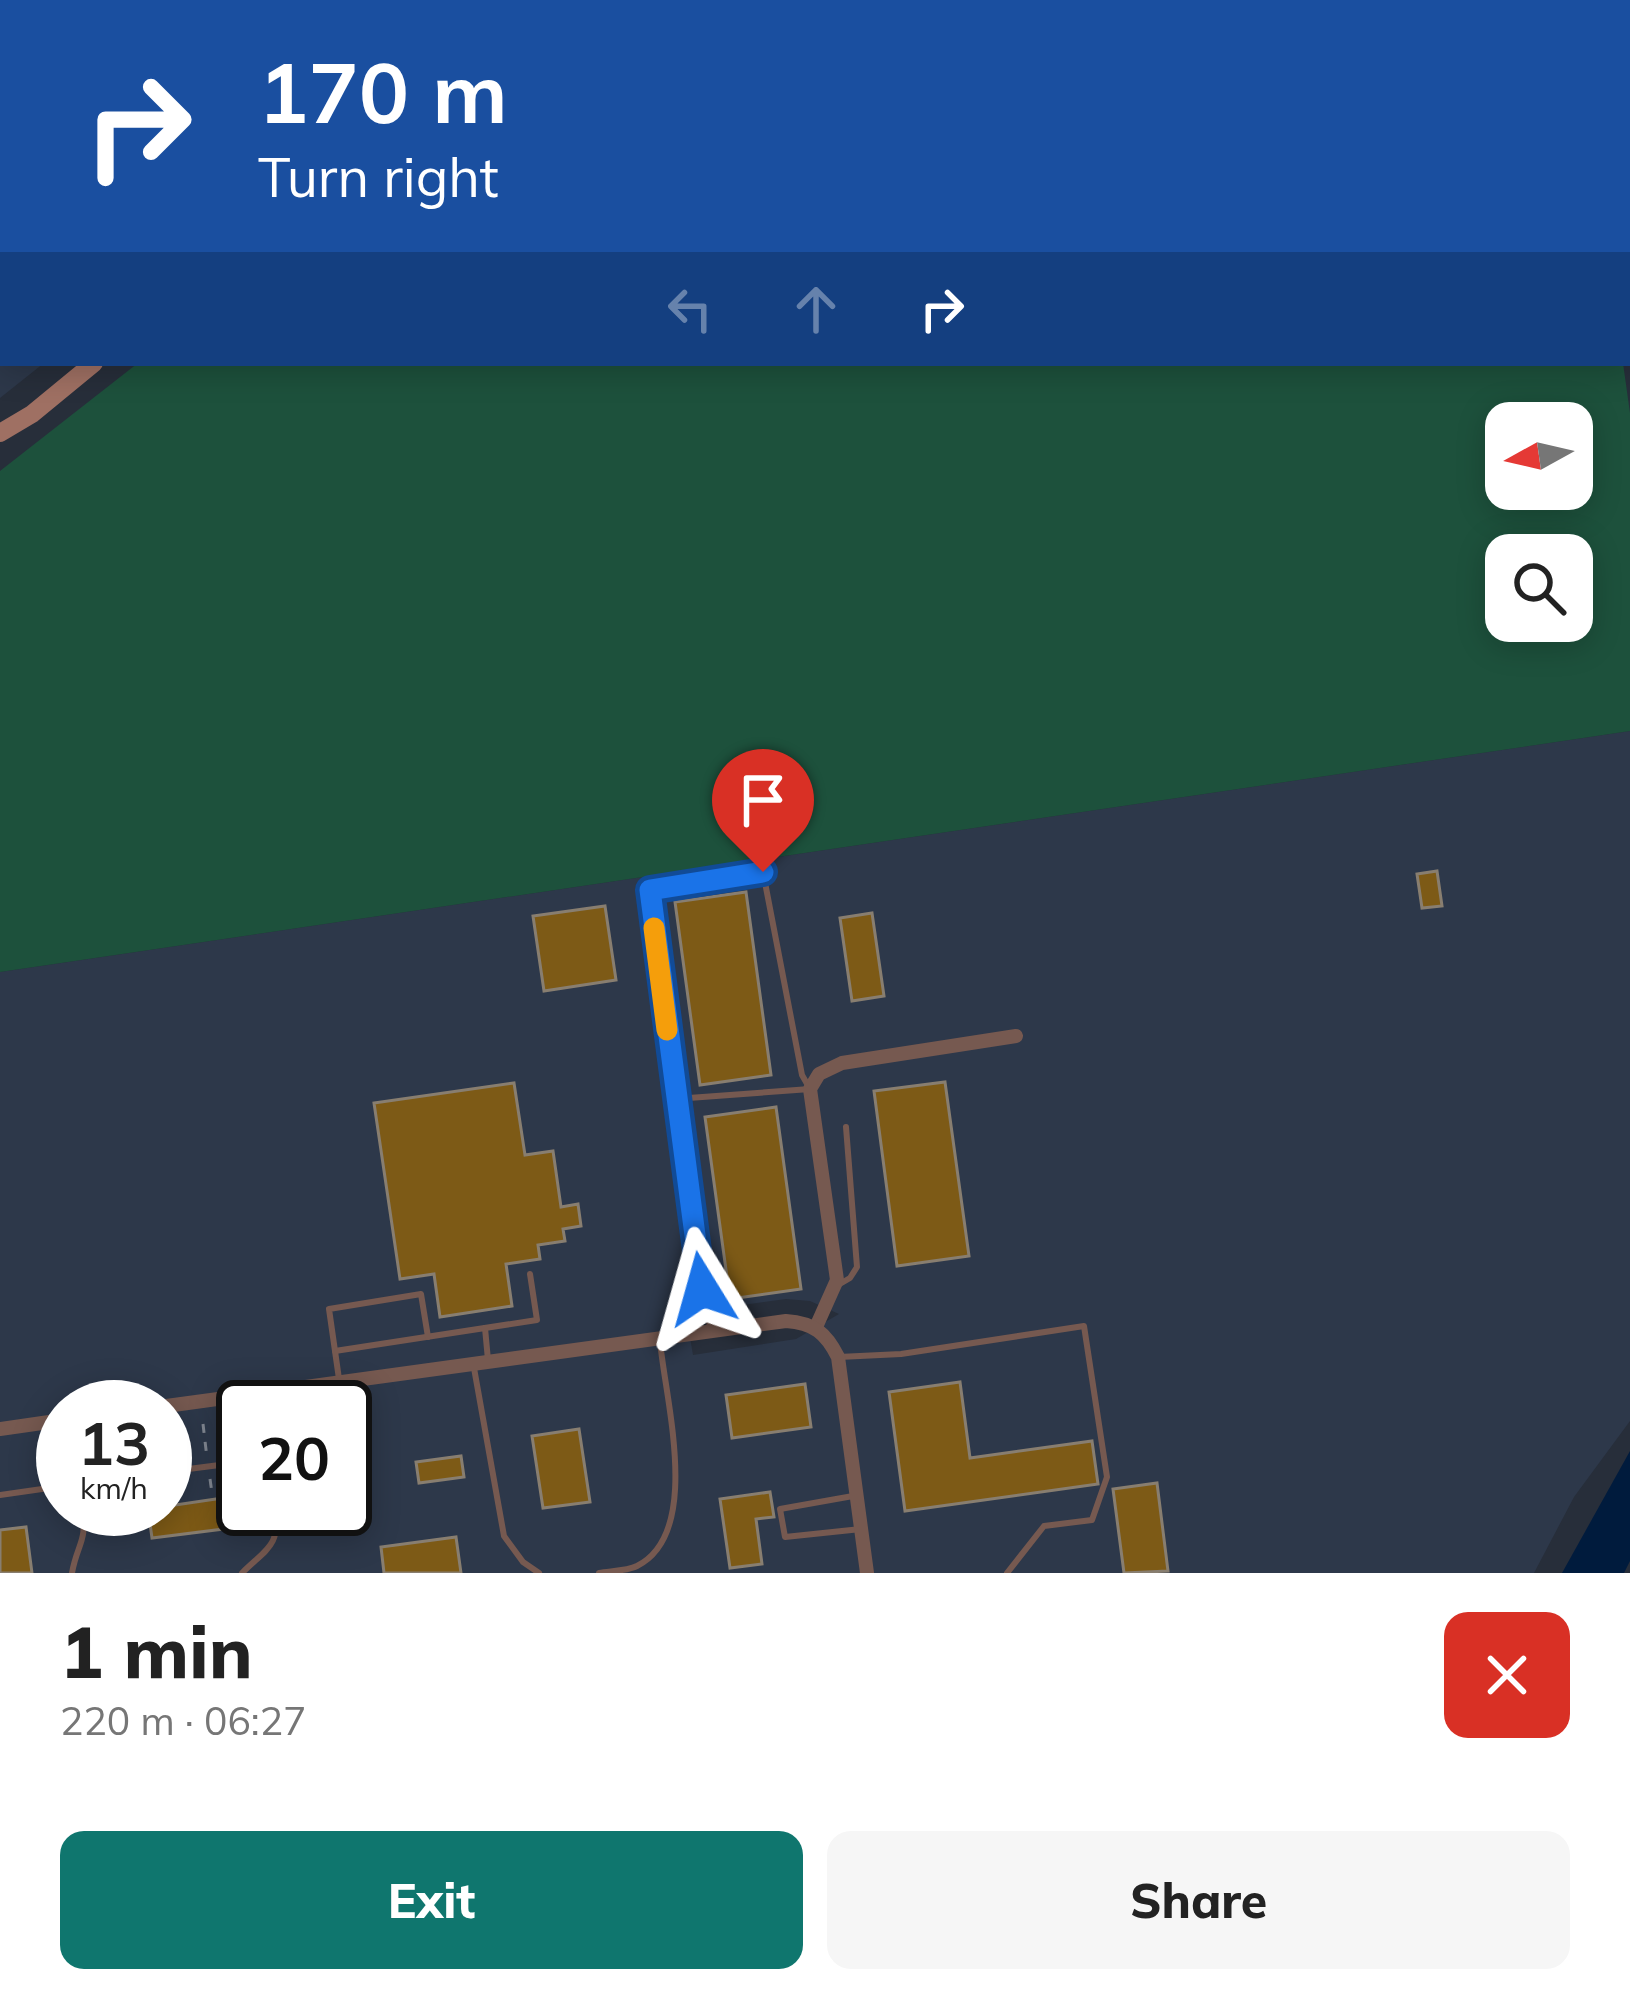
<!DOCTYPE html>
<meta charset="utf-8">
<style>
:root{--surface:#fff;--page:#f6f6f6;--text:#222;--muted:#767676;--accent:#0f766e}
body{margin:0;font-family:Mulish,sans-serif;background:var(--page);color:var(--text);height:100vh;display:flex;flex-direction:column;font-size:45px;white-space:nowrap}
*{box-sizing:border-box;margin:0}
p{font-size:39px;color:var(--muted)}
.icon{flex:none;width:66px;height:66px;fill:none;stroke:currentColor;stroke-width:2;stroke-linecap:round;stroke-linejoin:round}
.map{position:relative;height:1573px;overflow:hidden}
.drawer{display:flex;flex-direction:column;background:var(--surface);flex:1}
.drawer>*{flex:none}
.banner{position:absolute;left:0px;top:0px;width:1632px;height:366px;box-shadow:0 6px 30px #0003;background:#1a4fa0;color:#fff;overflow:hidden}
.needle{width:78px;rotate:262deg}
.buttons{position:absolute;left:1485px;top:402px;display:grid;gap:24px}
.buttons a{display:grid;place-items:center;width:108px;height:108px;border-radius:24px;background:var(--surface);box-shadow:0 6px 30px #0003;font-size:60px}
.speed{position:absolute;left:36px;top:1380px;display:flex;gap:24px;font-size:60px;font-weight:700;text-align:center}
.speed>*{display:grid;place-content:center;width:156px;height:156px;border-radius:50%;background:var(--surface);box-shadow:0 6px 30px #0003;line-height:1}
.speed small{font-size:30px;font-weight:400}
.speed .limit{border:6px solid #111;border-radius:18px;background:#fff;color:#111}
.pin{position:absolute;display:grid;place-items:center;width:102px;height:102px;color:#fff;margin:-123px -51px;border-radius:50% 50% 50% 0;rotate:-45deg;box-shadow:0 0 12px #0007}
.pin .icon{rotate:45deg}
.me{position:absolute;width:132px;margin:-66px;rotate:352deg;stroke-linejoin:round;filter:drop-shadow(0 0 9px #0008)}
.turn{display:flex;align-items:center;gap:42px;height:252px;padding:0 60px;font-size:54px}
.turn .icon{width:156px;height:156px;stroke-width:2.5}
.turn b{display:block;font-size:84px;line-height:102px}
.lanes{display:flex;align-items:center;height:114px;padding:0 60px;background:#0003;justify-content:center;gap:60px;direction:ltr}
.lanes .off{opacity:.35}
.round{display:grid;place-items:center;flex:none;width:126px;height:126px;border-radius:24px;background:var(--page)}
.headline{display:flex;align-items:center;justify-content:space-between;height:204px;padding:0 60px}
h1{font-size:72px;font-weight:800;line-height:90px}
.cta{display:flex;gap:24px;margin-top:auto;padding:24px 60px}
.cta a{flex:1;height:138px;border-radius:24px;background:var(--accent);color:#fff;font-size:48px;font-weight:800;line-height:138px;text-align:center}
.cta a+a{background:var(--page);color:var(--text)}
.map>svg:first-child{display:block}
.built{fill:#2d384a;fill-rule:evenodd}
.green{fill:#1d513c;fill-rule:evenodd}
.water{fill:#001b3d}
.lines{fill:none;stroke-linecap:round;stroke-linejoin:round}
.stream{stroke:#001b3d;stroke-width:4.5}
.taxiway{stroke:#5a606b;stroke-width:42}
.building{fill:#7d5a16;stroke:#887e70;stroke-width:3}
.path{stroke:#828892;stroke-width:3;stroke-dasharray:9 9;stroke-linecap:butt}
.lane{stroke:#765950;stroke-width:6}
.street{stroke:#765950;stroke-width:14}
.secondary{stroke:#9f7063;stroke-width:18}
.route-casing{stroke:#114b97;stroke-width:30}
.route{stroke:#1a73e8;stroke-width:21}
.slow{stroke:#f59e0b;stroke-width:21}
</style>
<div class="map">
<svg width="1630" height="1573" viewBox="0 0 1630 1573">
<rect width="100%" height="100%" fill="#272e3a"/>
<g class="built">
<path d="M0,0H507L3,3V363H44L0,398Z"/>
<path d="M1630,731V1421L1574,1497L1534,1573H0V972ZM786,1299L810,1301L839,1314L796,1339L693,1355L686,1313ZM63,1407H165V1509H63ZM243,1407H345V1509H243Z"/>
</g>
<g class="green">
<path d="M669,0H1454L1457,3H660Z"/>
<path d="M138,363H1623L1630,413V731L0,972V471ZM1506,423H1572V489H1506ZM1506,555H1572V621H1506Z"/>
</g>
<path class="water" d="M1630,1451V1561L1624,1573H1562Z"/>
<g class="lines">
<g class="stream">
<path d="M1464,0L1467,3"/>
<path d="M1629,320L1630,327"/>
</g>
<path class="taxiway" d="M182,0L183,3"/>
</g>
<g class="building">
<path d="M6,0H64L65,3H6Z"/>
<path d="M1437,871L1442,906L1422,908L1417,874Z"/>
<path d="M746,892L771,1075L700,1085L675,902Z"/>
<path d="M605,906L616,980L544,991L533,916Z"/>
<path d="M872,913L884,996L852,1001L840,918Z"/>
<path d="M945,1082L969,1256L897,1266L874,1091Z"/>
<path d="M514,1083L525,1155L553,1151L561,1207L578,1204L581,1226L563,1229L565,1241L538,1245L540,1259L506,1264L512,1306L440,1317L434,1274L400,1279L374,1103Z"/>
<path d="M776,1107L801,1289L730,1299L705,1117Z"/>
<path d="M960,1382L970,1458L1092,1441L1098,1484L905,1511L889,1392Z"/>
<path d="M805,1384L811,1427L732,1438L726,1395Z"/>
<path d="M579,1429L590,1502L543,1508L532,1436Z"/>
<path d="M461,1456L464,1477L419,1483L416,1462Z"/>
<path d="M1157,1483L1168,1571L1124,1573L1113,1489Z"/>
<path d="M770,1492L774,1517L756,1519L762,1564L730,1568L720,1499Z"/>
<path d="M243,1495V1509H253L255,1525L152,1538L148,1509Z"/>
<path d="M26,1527L32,1573H0V1530Z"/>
<path d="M456,1537L461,1573H384L381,1547Z"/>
</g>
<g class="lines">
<g class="path">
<path d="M1604,0L1605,3"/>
<path d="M1629,190L1630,197"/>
<path d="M203,1424L207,1458"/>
<path d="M210,1479L212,1493"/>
</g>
<g class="lane">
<path d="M0,79L3,93"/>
<path d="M675,1099L810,1089L802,1075L763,872L650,890L710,1328"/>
<path d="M838,1285L850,1278L857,1267L846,1127"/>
<path d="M485,1328L488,1360"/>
<path d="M335,1351L537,1320L530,1274"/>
<path d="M839,1357L901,1354L1084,1326L1107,1477L1092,1520L1044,1526L1007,1573"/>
<path d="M474,1368L504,1536L523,1562L539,1573"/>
<path d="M339,1379L329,1309L421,1294L428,1337"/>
<path d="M165,1472L243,1462"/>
<path d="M0,1495L63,1486"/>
<path d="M853,1496L780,1509L785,1537L861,1529"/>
<path d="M72,1573C77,1544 88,1541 82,1509"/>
<path d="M242,1573C266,1549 281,1546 275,1509"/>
<path d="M599,1573C610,1571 627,1571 637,1566C703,1533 665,1399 660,1341"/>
</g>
<g class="street">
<path d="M816,1327L837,1280L810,1089L819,1074L842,1063L1016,1036"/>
<path d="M159,1407L786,1321C814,1323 826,1333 838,1357L867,1573"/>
<path d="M0,1429L63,1420"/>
</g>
<g class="secondary">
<path d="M595,3L605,0"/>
<path d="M0,433L32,414L94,363"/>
</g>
</g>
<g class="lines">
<g class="route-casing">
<path id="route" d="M702,1289L650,890L763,872"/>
</g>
<use href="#route" class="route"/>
<path class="slow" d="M654,928L667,1030"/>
</g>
</svg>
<div class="buttons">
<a><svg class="needle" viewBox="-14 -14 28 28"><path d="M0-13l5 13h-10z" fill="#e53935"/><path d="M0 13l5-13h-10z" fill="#767676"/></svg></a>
<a><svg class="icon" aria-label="search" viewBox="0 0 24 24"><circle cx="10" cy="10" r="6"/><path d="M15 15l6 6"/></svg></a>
</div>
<div class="speed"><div>13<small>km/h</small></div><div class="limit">20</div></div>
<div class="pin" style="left:763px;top:872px;background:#d93025"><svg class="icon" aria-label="arrive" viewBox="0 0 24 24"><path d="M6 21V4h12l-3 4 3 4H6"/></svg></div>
<svg class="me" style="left:702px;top:1289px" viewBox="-20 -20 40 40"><path d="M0-17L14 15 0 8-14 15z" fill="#1a73e8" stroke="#fff" stroke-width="4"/></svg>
<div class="banner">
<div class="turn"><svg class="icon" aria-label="right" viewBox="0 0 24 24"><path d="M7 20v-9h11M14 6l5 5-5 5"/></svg><div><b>170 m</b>Turn right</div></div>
<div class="lanes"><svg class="icon off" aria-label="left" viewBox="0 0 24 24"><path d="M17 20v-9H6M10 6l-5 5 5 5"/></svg><svg class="icon off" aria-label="ahead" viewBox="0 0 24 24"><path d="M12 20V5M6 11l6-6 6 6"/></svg><svg class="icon" aria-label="right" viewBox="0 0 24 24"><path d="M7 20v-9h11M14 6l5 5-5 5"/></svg></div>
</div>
</div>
<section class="drawer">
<div class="headline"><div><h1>1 min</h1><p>220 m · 06:27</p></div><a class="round" style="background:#d93025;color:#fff"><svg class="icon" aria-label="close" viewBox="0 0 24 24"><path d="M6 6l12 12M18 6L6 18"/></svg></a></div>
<div class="cta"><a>Exit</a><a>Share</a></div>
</section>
